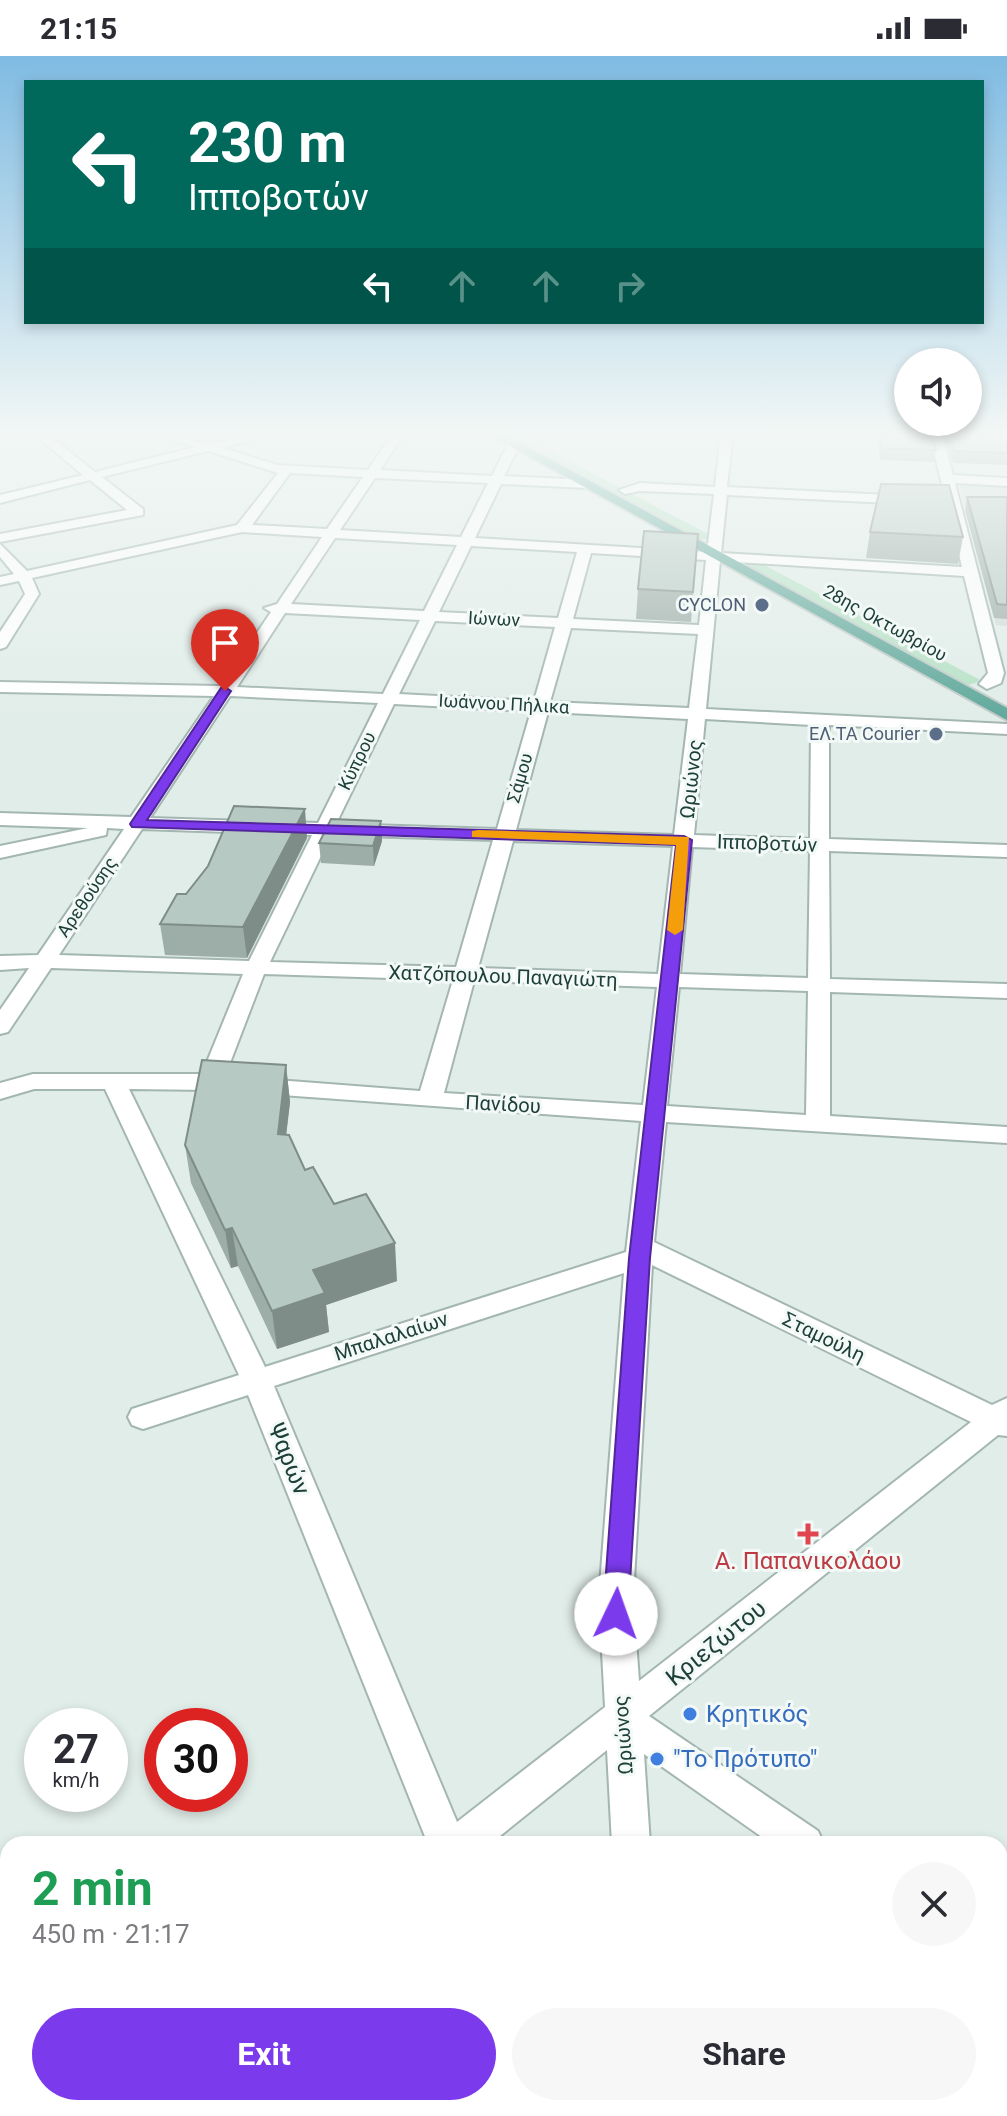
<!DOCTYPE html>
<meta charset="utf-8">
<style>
:root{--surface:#fff;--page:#f7f7f7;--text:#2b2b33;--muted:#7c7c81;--accent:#7c3aed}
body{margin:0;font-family:Roboto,sans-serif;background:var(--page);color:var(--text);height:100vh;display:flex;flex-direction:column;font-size:30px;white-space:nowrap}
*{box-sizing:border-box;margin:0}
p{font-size:26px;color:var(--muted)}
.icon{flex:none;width:44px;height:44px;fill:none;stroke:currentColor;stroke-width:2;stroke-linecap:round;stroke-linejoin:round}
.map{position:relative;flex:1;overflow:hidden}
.sheet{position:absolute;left:0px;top:1780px;width:1008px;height:280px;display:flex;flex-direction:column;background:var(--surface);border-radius:24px 24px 0 0;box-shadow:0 4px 12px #0003}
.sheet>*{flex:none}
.banner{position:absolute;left:24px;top:24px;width:960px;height:244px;border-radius:0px;box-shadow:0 4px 12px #0003;background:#00695c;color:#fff;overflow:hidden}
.tools{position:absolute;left:894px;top:292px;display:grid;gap:16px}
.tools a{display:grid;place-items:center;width:88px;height:88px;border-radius:50%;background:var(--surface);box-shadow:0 4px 12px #0003;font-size:40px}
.speed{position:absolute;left:24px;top:1652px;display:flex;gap:16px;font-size:40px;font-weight:700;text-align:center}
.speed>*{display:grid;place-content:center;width:104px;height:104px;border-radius:50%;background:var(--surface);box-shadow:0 4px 12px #0003;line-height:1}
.speed small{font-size:20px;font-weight:400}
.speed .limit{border:12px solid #d22;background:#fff;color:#111}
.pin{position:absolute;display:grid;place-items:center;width:68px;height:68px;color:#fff;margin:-82px -34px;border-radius:50% 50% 50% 0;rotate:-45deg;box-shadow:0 0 8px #0007}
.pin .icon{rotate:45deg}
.me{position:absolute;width:88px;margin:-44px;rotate:3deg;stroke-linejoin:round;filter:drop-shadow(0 0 6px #0008)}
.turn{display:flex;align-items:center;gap:28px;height:168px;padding:0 32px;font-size:36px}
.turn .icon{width:104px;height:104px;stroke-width:2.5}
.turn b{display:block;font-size:56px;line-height:68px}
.lanes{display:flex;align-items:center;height:76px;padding:0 32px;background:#0003;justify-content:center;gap:40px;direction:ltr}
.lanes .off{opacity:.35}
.round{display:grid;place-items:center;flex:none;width:84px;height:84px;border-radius:42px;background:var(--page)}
.headline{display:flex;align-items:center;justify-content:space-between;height:136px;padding:0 32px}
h1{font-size:48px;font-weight:700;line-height:60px;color:#1e9e55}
.action{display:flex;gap:16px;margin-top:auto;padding:16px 32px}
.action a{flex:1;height:92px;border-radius:48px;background:var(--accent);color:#fff;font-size:32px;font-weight:700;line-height:92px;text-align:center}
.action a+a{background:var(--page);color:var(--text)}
.status{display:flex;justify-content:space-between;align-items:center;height:56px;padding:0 40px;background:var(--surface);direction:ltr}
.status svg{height:22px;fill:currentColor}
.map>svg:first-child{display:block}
.built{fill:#cfddd8}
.green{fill:#b7e1c6}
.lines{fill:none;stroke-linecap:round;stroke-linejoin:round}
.minor-casing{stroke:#a3b6b1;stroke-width:4}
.major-casing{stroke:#c0cac8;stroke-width:4}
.minor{fill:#fff;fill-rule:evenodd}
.major{fill:#60a89b;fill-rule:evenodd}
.wall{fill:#9dada7}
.shaded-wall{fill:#7f8d88}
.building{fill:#b6c9c2;stroke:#7f8d88;stroke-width:2}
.route{fill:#7c3aed;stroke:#51269a;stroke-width:2}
.slow{fill:#f59e0b}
.service-dot{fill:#5c6f8a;stroke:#f2f9f6;stroke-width:3}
.health-dot{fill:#e0444e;stroke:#f2f9f6;stroke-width:3}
.shop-dot{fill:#3f7fe0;stroke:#f2f9f6;stroke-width:3}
.labels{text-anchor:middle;stroke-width:6;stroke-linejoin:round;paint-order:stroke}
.far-service-label{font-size:18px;fill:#4e5e75;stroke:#f2f9f6;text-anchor:end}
.far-street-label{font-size:18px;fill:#1f403a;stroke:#f2f9f6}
.street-label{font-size:20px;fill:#1f403a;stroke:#f2f9f6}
.near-street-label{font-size:24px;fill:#1f403a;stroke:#f2f9f6}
.near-health-label{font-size:24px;fill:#be3a42;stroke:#f2f9f6}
.near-shop-label{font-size:24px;fill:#366cbe;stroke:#f2f9f6;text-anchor:start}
</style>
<div class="status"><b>21:15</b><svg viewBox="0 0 49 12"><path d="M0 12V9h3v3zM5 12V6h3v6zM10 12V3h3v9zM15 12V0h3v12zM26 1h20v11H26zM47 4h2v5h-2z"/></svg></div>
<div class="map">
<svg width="1007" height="2060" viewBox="0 0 1007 2060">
<rect width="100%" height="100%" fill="#e1ede9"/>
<path class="built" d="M959,428L1007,430V570L996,569Z"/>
<g class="green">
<path d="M489,375H512L710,479L711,483H690Z"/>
<path d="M753,503L982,625L961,631L737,508L738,504Z"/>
</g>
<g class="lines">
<g class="minor-casing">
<g id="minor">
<path d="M30,375H43L95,416L195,391L151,375C172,375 194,389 213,387C236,384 257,375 281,375L222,392L278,409L368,414L394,375H406L380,414L492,420L508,388L514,384L520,388L504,420L587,424L593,428L587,432L501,428L475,482L707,496L714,438L640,435L625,438L619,434L640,427L715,431L721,375H733L727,431L910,440L917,444L910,448L727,439L721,497L962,511L929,375H941L953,419L1007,422V430L955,427L1004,617L1001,627L987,633L979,628L988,617L964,520L720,505L706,653L1007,668V678L829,669V783L1007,789V801L829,795L830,923L1007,928V942L830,936V1060L1007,1071V1087L666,1066L654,1186L992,1349L1007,1342V1380L998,1379L649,1660L818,1775L824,1788H772L644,1698L650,1788H612L607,1694L490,1788H428L248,1339L143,1373L132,1369L128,1361L132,1353L239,1319L105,1033H34L0,1043V1027L33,1018H202L243,918L51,912L8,976L0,978V954L29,912L0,914V900L38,899L124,773L107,772L106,779L0,802V790L88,772L0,769V757L131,761L214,640L0,636V626L221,630L271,556L264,552L277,548L322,481L242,476L32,522L39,538L6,591L0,593V576L25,538L19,525L0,529V521L14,518L0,501V488L27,515L237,469L278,417L208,395L102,421L143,453V459L0,486V478L127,454L90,424L0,447V439L83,419ZM290,417L363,421L327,473L252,469ZM375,422L488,427L461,481L340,474ZM335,482L457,489L424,555L291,548ZM471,490L577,496L558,562L439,556ZM591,497L706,504L699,569L573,563ZM285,557L420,564L383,638L237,631ZM435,565L555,571L534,645L399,638ZM571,572L698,578L689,652L550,646ZM230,640L378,647L318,767L150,762ZM394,648L531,655L497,773L336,768ZM548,656L688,663L674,779L516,774ZM705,663L811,669L810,783L694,779ZM142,773L312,779L249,905L59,899ZM331,779L493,784L456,911L270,906ZM513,785L673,790L658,918L478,912ZM692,791L810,795L808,922L680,918ZM264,918L453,924L420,1035L225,1020ZM474,925L657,931L643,1049L444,1037ZM679,931L808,935L806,1059L667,1050ZM129,1033L211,1034L641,1065L626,1196L265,1311ZM652,1209L971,1366L639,1625L633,1542ZM624,1217L599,1542L605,1651L457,1766L274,1330Z"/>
<path d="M1000,1902L1007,1905V1947L1000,1944Z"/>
<path d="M75,2052H126L122,2060H71Z"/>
<rect x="627" y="2052" width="44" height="8"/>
</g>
</g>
<g class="major-casing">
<path id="major" d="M483,375H498L1007,652V664Z"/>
</g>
<use href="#minor" class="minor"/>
<use href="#major" class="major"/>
</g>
<g class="wall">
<path d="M877,375H931L936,394L934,406L880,404Z"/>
<path d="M942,375H1007V409L953,407Z"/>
<path d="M967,441H1007V563L994,562L965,454Z"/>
<path d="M870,476L963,481L958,508L866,502Z"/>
<path d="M698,478L691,566L636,563L638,533Z"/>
<path d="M381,765L382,785L374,810L321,807L319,787Z"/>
<path d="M307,782L247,902L165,899L160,868L186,838Z"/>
<path d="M286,1009L290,1046L286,1078L305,1114L397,1225L326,1249L329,1276L277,1293L238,1210L231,1212L191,1127L185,1089Z"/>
</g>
<g class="shaded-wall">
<path d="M305,753L307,782L247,902L243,871Z"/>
<path d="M381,765L382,785L374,810L373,790Z"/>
<path d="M286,1009L290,1046L282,1116L278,1078Z"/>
<path d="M232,1172L238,1210L231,1212L225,1174Z"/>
<path d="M395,1187L397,1225L326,1249L329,1276L277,1293L272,1255L313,1214Z"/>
</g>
<g class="building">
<path d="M880,375H931L936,394L882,392Z"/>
<path d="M948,375H1007V397L955,395Z"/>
<path d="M881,428L949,429L963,481L870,476Z"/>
<path d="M967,441H1007V549L997,548Z"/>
<path d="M644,475L698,478L693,536L638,533Z"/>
<path d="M234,750L305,753L243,871L160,868L177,838H186L208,810Z"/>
<path d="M331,763L381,765L373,790L319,787Z"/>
<path d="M202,1004L286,1009L278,1078L289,1079L305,1114L313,1111L334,1148L366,1138L395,1187L313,1214L325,1237L272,1255L232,1172L225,1174L185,1089Z"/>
</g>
<linearGradient id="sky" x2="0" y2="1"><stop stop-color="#7fbbe2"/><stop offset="0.57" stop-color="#f2f7f5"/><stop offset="1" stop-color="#f2f7f5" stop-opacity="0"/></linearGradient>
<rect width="1007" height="663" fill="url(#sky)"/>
<path class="route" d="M225,631L231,635L147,764L684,780L692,784L650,1202L628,1558L625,1566L616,1570L607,1566L603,1558L629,1202L676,789L132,771L130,768L221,632Z"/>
<path class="slow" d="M478,774L689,781L683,874L675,879L667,874L676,789L472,781V775Z"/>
<g class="service-dot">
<circle cx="762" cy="549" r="8"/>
<circle cx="936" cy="678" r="8"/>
</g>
<path class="health-dot" d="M804 1466h8v8h8v8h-8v8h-8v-8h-8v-8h8z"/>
<g class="shop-dot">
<circle cx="690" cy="1658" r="8"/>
<circle cx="657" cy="1703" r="8"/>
</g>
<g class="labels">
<g class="far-service-label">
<text x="746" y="555">CYCLON</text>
<text x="920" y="684">ΕΛ.ΤΑ Courier</text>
</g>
<g class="far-street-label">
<text transform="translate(494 563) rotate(3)" y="6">Ιώνων</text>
<text transform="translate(885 567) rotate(29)" y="6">28ης Οκτωβρίου</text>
<text transform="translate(504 648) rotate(3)" y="6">Ιωάννου Πήλικα</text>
<text transform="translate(357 705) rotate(-64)" y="6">Κύπρου</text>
<text transform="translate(520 722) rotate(-74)" y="6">Σάμου</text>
<text transform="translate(87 841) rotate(-56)" y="6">Αρεθούσης</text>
</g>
<g class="street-label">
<text transform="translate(691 723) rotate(-84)" y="7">Ωριώνος</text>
<text transform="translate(767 787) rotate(2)" y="7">Ιπποβοτών</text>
<text transform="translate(503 920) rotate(2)" y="7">Χατζόπουλου Παναγιώτη</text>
<text transform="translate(503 1048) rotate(3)" y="7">Πανίδου</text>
<text transform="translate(391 1280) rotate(-18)" y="7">Μπαλαλαίων</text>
<text transform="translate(824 1281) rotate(26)" y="7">Σταμούλη</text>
<text transform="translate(623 1679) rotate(-94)" y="7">Ωριώνος</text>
</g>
<g class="near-street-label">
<text transform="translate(289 1403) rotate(68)" y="8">Ψαρών</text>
<text transform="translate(716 1587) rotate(-39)" y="8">Κριεζώτου</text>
</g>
<g class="near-health-label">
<text x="808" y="1513">Α. Παπανικολάου</text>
</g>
<g class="near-shop-label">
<text x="706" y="1666">Κρητικός</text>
<text x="673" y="1711">"Το Πρότυπο"</text>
</g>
</g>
</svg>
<div class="tools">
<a><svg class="icon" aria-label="sound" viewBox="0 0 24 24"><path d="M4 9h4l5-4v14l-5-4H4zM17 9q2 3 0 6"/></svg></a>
</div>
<div class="speed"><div>27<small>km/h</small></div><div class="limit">30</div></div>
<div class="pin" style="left:225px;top:635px;background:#d93025"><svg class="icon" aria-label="arrive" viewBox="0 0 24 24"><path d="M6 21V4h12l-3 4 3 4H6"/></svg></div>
<svg class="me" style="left:616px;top:1558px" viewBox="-20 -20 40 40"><circle r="19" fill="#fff"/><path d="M0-13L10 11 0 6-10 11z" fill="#7c3aed"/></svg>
<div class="banner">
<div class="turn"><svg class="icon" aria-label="left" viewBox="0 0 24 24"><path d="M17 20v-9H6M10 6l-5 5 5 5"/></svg><div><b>230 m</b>Ιπποβοτών</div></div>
<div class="lanes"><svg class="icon" aria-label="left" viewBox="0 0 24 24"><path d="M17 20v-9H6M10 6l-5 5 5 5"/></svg><svg class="icon off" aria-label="ahead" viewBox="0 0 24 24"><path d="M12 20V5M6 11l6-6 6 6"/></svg><svg class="icon off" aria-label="ahead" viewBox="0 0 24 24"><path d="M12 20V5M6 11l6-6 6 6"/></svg><svg class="icon off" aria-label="right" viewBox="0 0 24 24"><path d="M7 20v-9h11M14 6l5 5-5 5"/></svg></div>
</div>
<section class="sheet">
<div class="headline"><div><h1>2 min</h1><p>450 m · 21:17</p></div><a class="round"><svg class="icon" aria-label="close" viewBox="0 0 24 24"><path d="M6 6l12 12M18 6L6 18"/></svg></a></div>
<div class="action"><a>Exit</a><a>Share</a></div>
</section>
</div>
